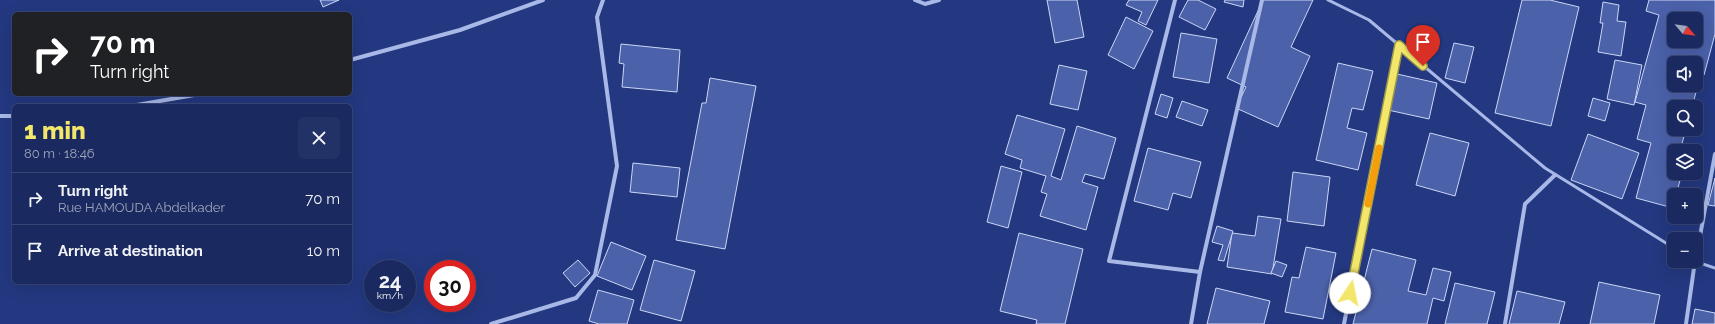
<!DOCTYPE html>
<meta charset="utf-8">
<style>
:root{--surface:#1a2a60;--page:#233266;--text:#f1f3f6;--muted:#9fa7bd;--line:#384675;--accent:#f2e76b}
body{margin:0;font-family:Raleway,sans-serif;background:var(--page);color:var(--text);height:100vh;display:flex;flex-direction:column;font-size:15px;white-space:nowrap}
*{box-sizing:border-box;margin:0}
p{font-size:13px;color:var(--muted)}
.icon{flex:none;width:22px;height:22px;fill:none;stroke:currentColor;stroke-width:2;stroke-linecap:round;stroke-linejoin:round}
.map{position:relative;flex:1;overflow:hidden}
.sheet{position:absolute;left:12px;top:104px;width:340px;height:180px;display:flex;flex-direction:column;background:var(--surface);border-radius:6px;box-shadow:0 4px 16px #0002,0 0 0 1px var(--line)}
.sheet>*{flex:none}
.hud{position:absolute;left:12px;top:12px;width:340px;height:84px;border-radius:6px;box-shadow:0 4px 16px #0002,0 0 0 1px var(--line);background:#202124;color:#fff;overflow:hidden}
.needle{width:26px;rotate:119deg}
.controls{position:absolute;left:1667px;top:12px;display:grid;gap:8px}
.controls a{display:grid;place-items:center;width:36px;height:36px;border-radius:6px;background:var(--surface);box-shadow:0 4px 16px #0002,0 0 0 1px var(--line);font-size:20px}
.speed{position:absolute;left:364px;top:260px;display:flex;gap:8px;font-size:20px;font-weight:700;text-align:center}
.speed>*{display:grid;place-content:center;width:52px;height:52px;border-radius:50%;background:var(--surface);box-shadow:0 4px 16px #0002,0 0 0 1px var(--line);line-height:1}
.speed small{font-size:10px;font-weight:400}
.speed .limit{border:6px solid #d22;background:#fff;color:#111}
.pin{position:absolute;display:grid;place-items:center;width:34px;height:34px;color:#fff;margin:-41px -17px;border-radius:50% 50% 50% 0;rotate:-45deg;box-shadow:0 0 4px #0007}
.pin .icon{rotate:45deg}
.me{position:absolute;width:44px;margin:-22px;rotate:11deg;stroke-linejoin:round;filter:drop-shadow(0 0 3px #0008)}
.turn{display:flex;align-items:center;gap:14px;height:84px;padding:0 12px;font-size:18px}
.turn .icon{width:52px;height:52px;stroke-width:2.5}
.turn b{display:block;font-size:28px;line-height:34px}
.round{display:grid;place-items:center;flex:none;width:42px;height:42px;border-radius:6px;background:var(--page)}
.headline{display:flex;align-items:center;justify-content:space-between;height:68px;padding:0 12px}
h1{font-size:24px;font-weight:800;line-height:30px;color:var(--accent)}
ul{padding:0;list-style:none}
li{display:flex;align-items:center;gap:12px;height:52px;padding:0 12px;border-top:1px solid var(--line)}
li div{flex:1}
li b{display:block;font-size:15px}
li em{font-style:normal}
.map>svg:first-child{display:block}
.building{fill:#4b61a9;stroke:#ccd6f5;fill-rule:evenodd}
.lines{fill:none;stroke-linecap:round;stroke-linejoin:round}
.service{stroke:#a8b8e7;stroke-width:3}
.minor{stroke:#a8b8e7;stroke-width:4}
.route-casing{stroke:#9d9646;stroke-width:10}
.route{stroke:#f2e76b;stroke-width:7}
.slow{stroke:#f59e0b;stroke-width:7}
</style>
<div class="map">
<svg width="1715" height="324" viewBox="0 0 1715 324">
<rect width="100%" height="100%" fill="#233880"/>
<g class="building">
<path d="M320,0H339L323,7Z"/>
<path d="M1047,0H1077L1084,37L1055,43Z"/>
<path d="M1129,0H1158L1146,25L1138,21L1142,12L1126,5Z"/>
<path d="M1188,0H1198L1216,9L1205,30L1179,17Z"/>
<path d="M1225,0H1244L1243,7L1224,2Z"/>
<path d="M1263,0H1313L1291,47L1310,56L1278,127L1236,108L1246,87L1227,78Z"/>
<path d="M1522,0H1550L1579,7L1551,126L1495,113Z"/>
<path d="M1649,0H1715V34L1704,75L1701,74L1692,107H1674V129H1686L1680,151H1674V173H1682L1676,195H1674L1673,208L1636,198L1651,143L1637,139L1646,105L1635,102L1659,15L1646,11ZM1674,19H1696V41H1674ZM1674,63H1696V85H1674Z"/>
<path d="M1603,2L1619,5L1617,21L1626,22L1621,56L1598,52L1603,23H1600Z"/>
<path d="M1126,17L1153,31L1134,69L1108,55Z"/>
<path d="M1181,33L1217,39L1209,83L1173,77Z"/>
<path d="M1454,43L1474,47L1465,83L1445,78Z"/>
<path d="M621,44L680,50L677,92L622,87L624,64L619,63Z"/>
<path d="M1615,60L1642,65L1634,105L1607,99Z"/>
<path d="M1338,63L1373,71L1363,110L1352,108L1347,128L1367,133L1358,170L1316,160Z"/>
<path d="M1059,65L1087,71L1078,110L1050,104Z"/>
<path d="M1397,74L1437,83L1429,119L1388,110Z"/>
<path d="M710,78L756,86L725,249L676,240L702,103H706Z"/>
<path d="M1161,94L1173,98L1167,118L1155,114Z"/>
<path d="M1593,98L1610,103L1605,121L1588,116Z"/>
<path d="M1182,101L1208,110L1202,126L1176,117Z"/>
<path d="M1017,115L1065,129L1051,176L1061,180L1077,126L1116,138L1104,179L1085,174L1082,182L1098,187L1086,230L1040,216L1047,194L1041,192L1046,176L1020,168L1022,160L1005,154Z"/>
<path d="M1430,133L1469,143L1455,196L1416,185Z"/>
<path d="M1588,134L1639,153L1622,199L1571,180Z"/>
<path d="M1148,148L1201,162L1191,198L1173,193L1168,210L1134,201Z"/>
<path d="M633,163L680,168L677,197L630,192Z"/>
<path d="M1001,166L1022,172L1008,228L987,222Z"/>
<path d="M1293,172L1330,177L1324,226L1287,221Z"/>
<path d="M1715,178V206L1708,205Z"/>
<path d="M1258,216L1281,219L1272,274L1227,267L1232,233L1255,236Z"/>
<path d="M1217,226L1233,231L1224,261L1218,260L1223,245L1212,242Z"/>
<path d="M1019,233L1083,249L1065,324H1036L1037,320L1000,311Z"/>
<path d="M611,242L646,256L632,290L597,276Z"/>
<path d="M1306,247L1336,253L1323,319L1285,312L1292,277L1299,278Z"/>
<path d="M1372,249L1416,260L1408,291L1426,295L1433,268L1451,272L1444,301L1433,298L1427,324H1353Z"/>
<path d="M578,260L590,273L575,287L563,273Z"/>
<path d="M654,260L695,271L681,321L640,310Z"/>
<path d="M1276,261L1287,265L1282,277L1271,273Z"/>
<path d="M1599,282L1660,295L1654,324H1590Z"/>
<path d="M1455,283L1495,292L1487,324H1445Z"/>
<path d="M1216,288L1270,301L1264,324H1207Z"/>
<path d="M598,290L634,300L627,324H599L589,321Z"/>
<path d="M1517,291L1565,302L1559,324H1509Z"/>
<path d="M1695,309L1715,313V324H1692Z"/>
</g>
<g class="lines">
<g class="service">
<path d="M1328,0L1369,20L1545,168L1674,248"/>
<path d="M1694,261L1715,268"/>
</g>
<g class="minor">
<path d="M915,0L925,4L939,0"/>
<path d="M1175,0L1109,261L1200,272"/>
<path d="M350,60L460,30L543,0"/>
<path d="M131,106L200,94"/>
<path d="M0,116H14"/>
<path d="M1696,258L1715,154"/>
<path d="M491,324L576,298L595,275L617,166L597,17L603,0"/>
<path d="M1191,324L1200,272L1262,0"/>
<path d="M1344,324L1399,45"/>
<path d="M1505,324L1525,204L1555,175"/>
<path d="M1686,324L1695,261"/>
</g>
</g>
<g class="lines">
<g class="route-casing">
<path id="route" d="M1350,293L1399,45L1423,66"/>
</g>
<use href="#route" class="route"/>
<path class="slow" d="M1368,204L1379,148"/>
</g>
</svg>
<div class="controls">
<a><svg class="needle" viewBox="-14 -14 28 28"><path d="M0-13l5 13h-10z" fill="#e53935"/><path d="M0 13l5-13h-10z" fill="#9fa7bd"/></svg></a>
<a><svg class="icon" aria-label="sound" viewBox="0 0 24 24"><path d="M4 9h4l5-4v14l-5-4H4zM17 9q2 3 0 6"/></svg></a>
<a><svg class="icon" aria-label="search" viewBox="0 0 24 24"><circle cx="10" cy="10" r="6"/><path d="M15 15l6 6"/></svg></a>
<a><svg class="icon" aria-label="layers" viewBox="0 0 24 24"><path d="M12 4l9 5-9 5-9-5zM3 14l9 5 9-5"/></svg></a>
<a>+</a>
<a>−</a>
</div>
<div class="speed"><div>24<small>km/h</small></div><div class="limit">30</div></div>
<div class="pin" style="left:1423px;top:66px;background:#d93025"><svg class="icon" aria-label="arrive" viewBox="0 0 24 24"><path d="M6 21V4h12l-3 4 3 4H6"/></svg></div>
<svg class="me" style="left:1350px;top:293px" viewBox="-20 -20 40 40"><circle r="19" fill="#fff"/><path d="M0-13L10 11 0 6-10 11z" fill="#f2e76b"/></svg>
<div class="hud">
<div class="turn"><svg class="icon" aria-label="right" viewBox="0 0 24 24"><path d="M7 20v-9h11M14 6l5 5-5 5"/></svg><div><b>70 m</b>Turn right</div></div>
</div>
<section class="sheet">
<div class="headline"><div><h1>1 min</h1><p>80 m · 18:46</p></div><a class="round"><svg class="icon" aria-label="close" viewBox="0 0 24 24"><path d="M6 6l12 12M18 6L6 18"/></svg></a></div>
<ul>
<li><svg class="icon" aria-label="right" viewBox="0 0 24 24"><path d="M7 20v-9h11M14 6l5 5-5 5"/></svg><div><b>Turn right</b><p>Rue HAMOUDA Abdelkader</p></div><em>70 m</em></li>
<li><svg class="icon" aria-label="arrive" viewBox="0 0 24 24"><path d="M6 21V4h12l-3 4 3 4H6"/></svg><div><b>Arrive at destination</b></div><em>10 m</em></li>
</ul>
</section>
</div>
